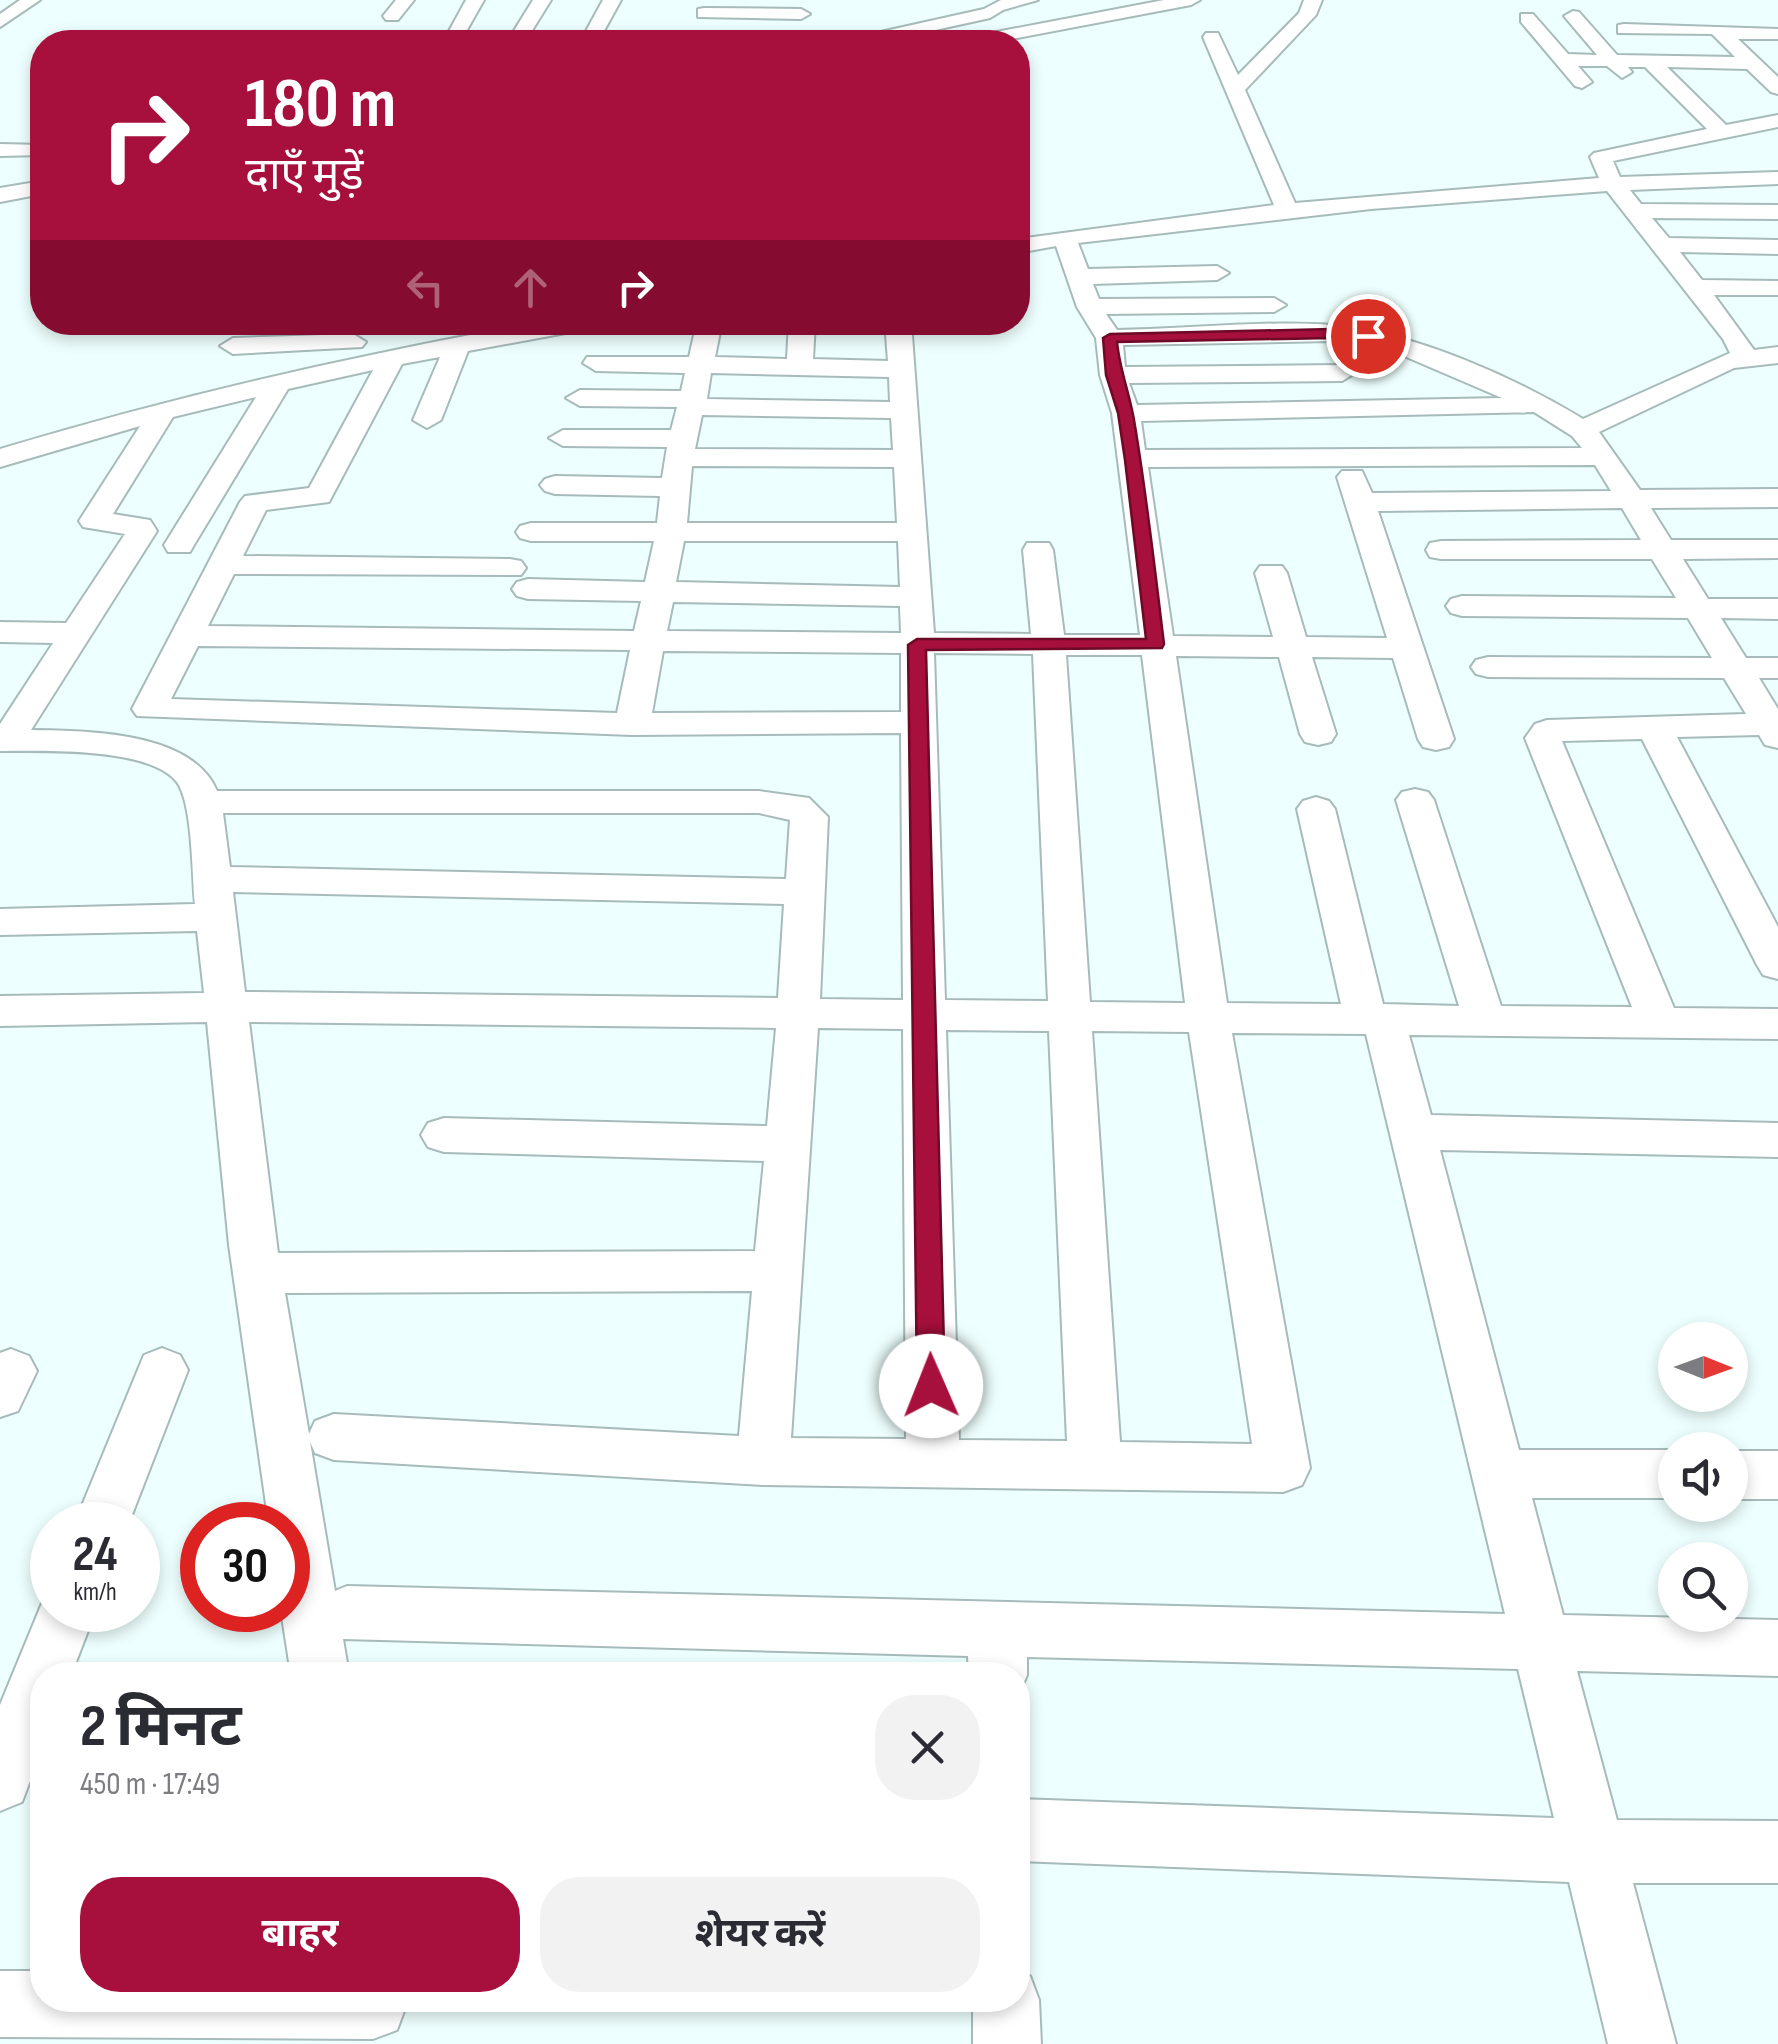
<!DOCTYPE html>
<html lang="hi">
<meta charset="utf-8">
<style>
:root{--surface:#fff;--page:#f2f2f3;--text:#2b2b33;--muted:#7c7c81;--accent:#a70f3c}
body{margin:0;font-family:"Sofia Sans Condensed","Noto Sans Devanagari",sans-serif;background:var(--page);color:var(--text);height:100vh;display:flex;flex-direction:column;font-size:38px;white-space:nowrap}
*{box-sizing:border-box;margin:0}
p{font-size:32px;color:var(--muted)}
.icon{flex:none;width:55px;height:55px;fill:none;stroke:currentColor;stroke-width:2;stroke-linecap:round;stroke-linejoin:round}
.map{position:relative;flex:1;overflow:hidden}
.panel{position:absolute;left:30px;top:1662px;width:1000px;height:350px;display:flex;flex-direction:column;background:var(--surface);border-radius:40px;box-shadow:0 5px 15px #0003}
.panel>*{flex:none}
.guide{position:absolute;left:30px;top:30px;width:1000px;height:305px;border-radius:40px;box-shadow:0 5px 15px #0003;background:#a70f3c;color:#fff;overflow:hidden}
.needle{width:65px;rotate:91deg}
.controls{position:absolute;left:1658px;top:1322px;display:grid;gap:20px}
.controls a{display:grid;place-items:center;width:90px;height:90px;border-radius:50%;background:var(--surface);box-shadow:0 5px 15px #0003;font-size:50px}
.speed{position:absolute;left:30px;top:1502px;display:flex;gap:20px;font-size:50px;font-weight:700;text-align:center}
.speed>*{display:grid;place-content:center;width:130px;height:130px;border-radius:50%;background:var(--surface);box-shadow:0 5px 15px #0003;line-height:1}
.speed small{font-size:25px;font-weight:400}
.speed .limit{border:15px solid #d22;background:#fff;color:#111}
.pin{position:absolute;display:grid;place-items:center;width:85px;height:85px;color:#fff;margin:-42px;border:5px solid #fff;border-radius:50%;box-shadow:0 2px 10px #0007}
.me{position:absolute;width:110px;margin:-55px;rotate:359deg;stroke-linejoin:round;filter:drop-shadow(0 0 8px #0008)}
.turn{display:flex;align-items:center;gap:35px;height:210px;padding:0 50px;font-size:45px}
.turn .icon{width:130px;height:130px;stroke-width:2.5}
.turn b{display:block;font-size:70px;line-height:85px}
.lanes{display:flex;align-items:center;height:95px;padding:0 50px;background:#0003;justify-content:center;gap:50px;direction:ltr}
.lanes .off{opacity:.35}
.round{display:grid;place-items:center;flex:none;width:105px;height:105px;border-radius:40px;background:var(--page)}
.head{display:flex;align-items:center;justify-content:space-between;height:170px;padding:0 50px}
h1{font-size:60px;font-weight:700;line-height:75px}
.cta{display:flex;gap:20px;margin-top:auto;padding:20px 50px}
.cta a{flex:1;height:115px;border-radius:40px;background:var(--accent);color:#fff;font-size:40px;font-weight:700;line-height:115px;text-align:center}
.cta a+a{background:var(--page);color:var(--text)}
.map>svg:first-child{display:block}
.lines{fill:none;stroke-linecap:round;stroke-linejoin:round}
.street-casing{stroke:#a6bbba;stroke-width:4}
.street{fill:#fff;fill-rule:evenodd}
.route{fill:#a70f3c;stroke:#6d0a27;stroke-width:2.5}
</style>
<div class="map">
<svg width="1778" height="2044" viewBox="0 0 1778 2044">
<rect width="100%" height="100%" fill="#edfffe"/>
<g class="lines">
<g class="street-casing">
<g id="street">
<path d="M20,0H40L0,27V14Z"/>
<path d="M396,0H414L398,20H386L383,16Z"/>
<path d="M466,0H484L463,37H451L448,33Z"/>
<path d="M533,0H551L525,42H507Z"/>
<path d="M603,0H621L598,42H580Z"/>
<path d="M1038,0L1003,10L990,18L881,42H849L858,37L984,9L1001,0Z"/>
<path d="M1164,0H1200L1191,5L996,42H961L970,37Z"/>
<path d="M1304,0H1322L1316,15L1245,90L1295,203L1599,178L1590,157L1594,153L1707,129L1645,67H1628L1632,72L1622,78L1607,66H1578L1592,82L1582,88L1575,86L1521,22V14H1533L1568,54L1597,55L1564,16L1573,11L1579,12L1617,55L1735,57L1712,34L1618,33V25L1624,24L1778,29V39H1738L1778,77V94L1771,92L1747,69L1667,67L1726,125L1778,115V127L1613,161L1620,177L1778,172V184L1630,190L1641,204L1778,205V219L1652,218L1669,238L1778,240V254L1680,252L1702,280L1778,281V295H1714L1754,350L1778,347V363L1734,368L1599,432L1640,490L1778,489V507L1651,508L1671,540H1778V558L1683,559L1708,599H1778V619L1721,618L1746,658H1778V678H1759L1778,709V748L1765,745L1759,735L1677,737L1778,927V979L1763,975L1757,965L1642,739L1562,741L1674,1008L1778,1009V1039L1409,1035L1431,1115L1778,1123V1157L1440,1150L1519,1450H1675V1498H1532L1563,1615L1778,1620V1676L1577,1671L1617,1820L1778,1821V1883H1633L1676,2044H1608L1569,1882L1018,1861V1799L1554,1818L1518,1669L1027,1657V1675L1018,1696V1675H969L968,1656L343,1639L349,1675H291L281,1610H288V1525H269L229,1245L207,1022L0,1026V996L204,993L197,931L0,935V909L195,904C192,876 193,801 176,781C148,747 41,751 0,751V724L53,643L0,642V622L66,623L125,534L83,527L79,521L140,426L0,467V449C124,412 250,380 376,354C449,339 520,322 594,322L582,330L468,351L441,420L427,428L413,420L440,357L402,364L329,502L266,510L243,556L510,559L521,561L526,568L521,575L234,574L208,626L634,631L641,601L528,599L517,596L512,589L517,582L528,579L645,582L654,541H531L520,538L516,532L520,526L531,523H657L660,496L555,494L545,491L540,485L545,479L555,476L662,478L667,447L563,446L549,438L563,430H671L677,407L580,406L566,398L580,390L681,391L685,373L596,371L583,363L587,357H689L697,322H722L715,357L787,359L789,322H815L813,359L888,361L885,322H911L934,633L1031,634L1023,550L1027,543H1049L1053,550L1064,635H1140L1112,413L1100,375L1096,338L1077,307L1056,246L1018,253V239L1274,205L1203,37L1206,33H1218L1238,75L1299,13ZM1607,191L1723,339L1730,353L1583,419C1516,378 1411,331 1332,325C1262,320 1188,329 1117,330L1106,314L1274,312L1286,305L1274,298L1099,299L1093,284L1217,280L1229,273L1217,266L1088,269L1078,243L1371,209ZM1332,341L1390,350L1502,398L1137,405L1129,383L1342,381L1355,373L1342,365L1125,367L1123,345ZM373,370L309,488L245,496L240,502L132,709L137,716L632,735L901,733L903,1000L820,999L828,817L809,798L759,791H217C192,731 87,731 31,730L157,531L150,520L113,514L173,417L256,397L164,545L168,552H190L194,545L288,389ZM711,373L889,377L890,402L707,399ZM1534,412L1572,436L1582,448L1145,450L1141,421ZM702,415L891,418L893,450L695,449ZM1595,465L1611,491L1372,493L1362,471H1342L1337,477L1387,638L1306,637L1287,573L1282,566H1260L1255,573L1273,637L1173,636L1148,467ZM692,466L894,467L897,523H687ZM1622,508L1641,540L1441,541L1430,543L1426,550L1430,557L1441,559H1652L1676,598L1462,596L1451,599L1446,606L1451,613L1462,616L1688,618L1712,658L1488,657L1476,660L1471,667L1476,674L1488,677L1724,678L1746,714L1547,720L1535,724L1525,738L1632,1007L1501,1006L1434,800L1428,792L1415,789L1402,792L1396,800L1459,1006L1383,1004L1335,809L1329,801L1316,797L1303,801L1297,809L1341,1004L1227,1003L1176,656L1279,657L1300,734L1305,742L1318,745L1331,742L1336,734L1312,657L1393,658L1418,739L1423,747L1436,750L1449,747L1454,739L1378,511ZM684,541H898L900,587L676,582ZM673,602L900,606L901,633L667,631ZM198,646L630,650L617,713L171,699ZM663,651L901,653V712L652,713ZM934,653L1033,654L1048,1001L945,1000ZM1066,655H1142L1185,1003L1090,1002ZM223,813H759L790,820L786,879L230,867ZM233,892L784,904L778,998L245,992ZM249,1022L776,1028L767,1126L444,1118L428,1123L421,1135L428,1147L444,1152L764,1161L755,1251L278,1253ZM818,1028L903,1029L906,1439L791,1438ZM946,1030L1049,1031L1067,1441L959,1440ZM1092,1031L1189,1032L1252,1444L1120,1442ZM1232,1033L1366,1034L1505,1614L347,1586L335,1591L310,1442L315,1453L334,1460L763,1485L1283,1492L1302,1485L1310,1468ZM752,1291L739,1436L334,1414L315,1421L309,1434L285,1293Z"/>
<path d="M704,8L801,9L810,14L801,19L698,17V9Z"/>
<path d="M0,144L42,145V155L0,156Z"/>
<path d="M42,181V194L0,202V188Z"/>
<path d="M353,334L366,342L362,347L233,354L220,346L233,338Z"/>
<path d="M162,1348L180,1355L188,1370L128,1525H74L144,1355Z"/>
<path d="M11,1349L29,1356L37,1371L18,1411L0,1417V1353Z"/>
<rect x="1730" y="1451" width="48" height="48"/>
<path d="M52,1589V1610H96L71,1675H42V1749L22,1802L0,1811V1705L47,1591Z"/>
<path d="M0,1971H42V2000H404L406,2006L397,2030L373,2039L0,2037Z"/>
<path d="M1018,1971L1030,1976L1039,2000L1041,2044H973V2000H1018Z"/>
</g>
</g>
<use href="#street" class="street"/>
</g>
<path class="route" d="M1332,329L1375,336L1368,340L1332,338L1117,342C1120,372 1131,397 1135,426C1147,498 1155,571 1164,644L1162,648L926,650L945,1386L941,1395L931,1398L921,1395L917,1386L908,645L917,639H1146L1125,460L1118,413L1106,375L1103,338L1110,334Z"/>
</svg>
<div class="controls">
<a><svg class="needle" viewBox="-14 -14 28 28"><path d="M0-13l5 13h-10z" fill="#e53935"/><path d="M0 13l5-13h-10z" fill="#7c7c81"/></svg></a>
<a><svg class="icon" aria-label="sound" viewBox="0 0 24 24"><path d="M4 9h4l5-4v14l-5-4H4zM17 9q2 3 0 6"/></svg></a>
<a><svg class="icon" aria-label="search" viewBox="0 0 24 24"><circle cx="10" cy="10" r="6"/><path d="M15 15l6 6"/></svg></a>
</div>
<div class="speed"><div>24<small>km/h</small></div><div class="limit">30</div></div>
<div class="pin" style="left:1368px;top:336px;background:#d93025"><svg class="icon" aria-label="arrive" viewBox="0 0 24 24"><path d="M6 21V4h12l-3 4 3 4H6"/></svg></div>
<svg class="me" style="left:931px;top:1386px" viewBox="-20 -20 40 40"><circle r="19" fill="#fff"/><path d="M0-13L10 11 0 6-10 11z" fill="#a70f3c"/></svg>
<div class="guide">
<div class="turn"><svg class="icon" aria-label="right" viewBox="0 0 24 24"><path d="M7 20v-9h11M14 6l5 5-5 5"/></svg><div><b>180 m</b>दाएँ मुड़ें</div></div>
<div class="lanes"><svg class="icon off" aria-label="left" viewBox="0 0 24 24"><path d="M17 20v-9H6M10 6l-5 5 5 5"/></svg><svg class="icon off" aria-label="ahead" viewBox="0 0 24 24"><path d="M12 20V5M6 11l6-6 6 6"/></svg><svg class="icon" aria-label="right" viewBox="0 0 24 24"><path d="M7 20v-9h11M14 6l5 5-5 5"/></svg></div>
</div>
<section class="panel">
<div class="head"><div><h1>2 मिनट</h1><p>450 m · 17:49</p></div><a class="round"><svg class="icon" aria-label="close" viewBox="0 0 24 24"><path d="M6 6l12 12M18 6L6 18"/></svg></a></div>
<div class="cta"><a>बाहर</a><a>शेयर करें</a></div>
</section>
</div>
